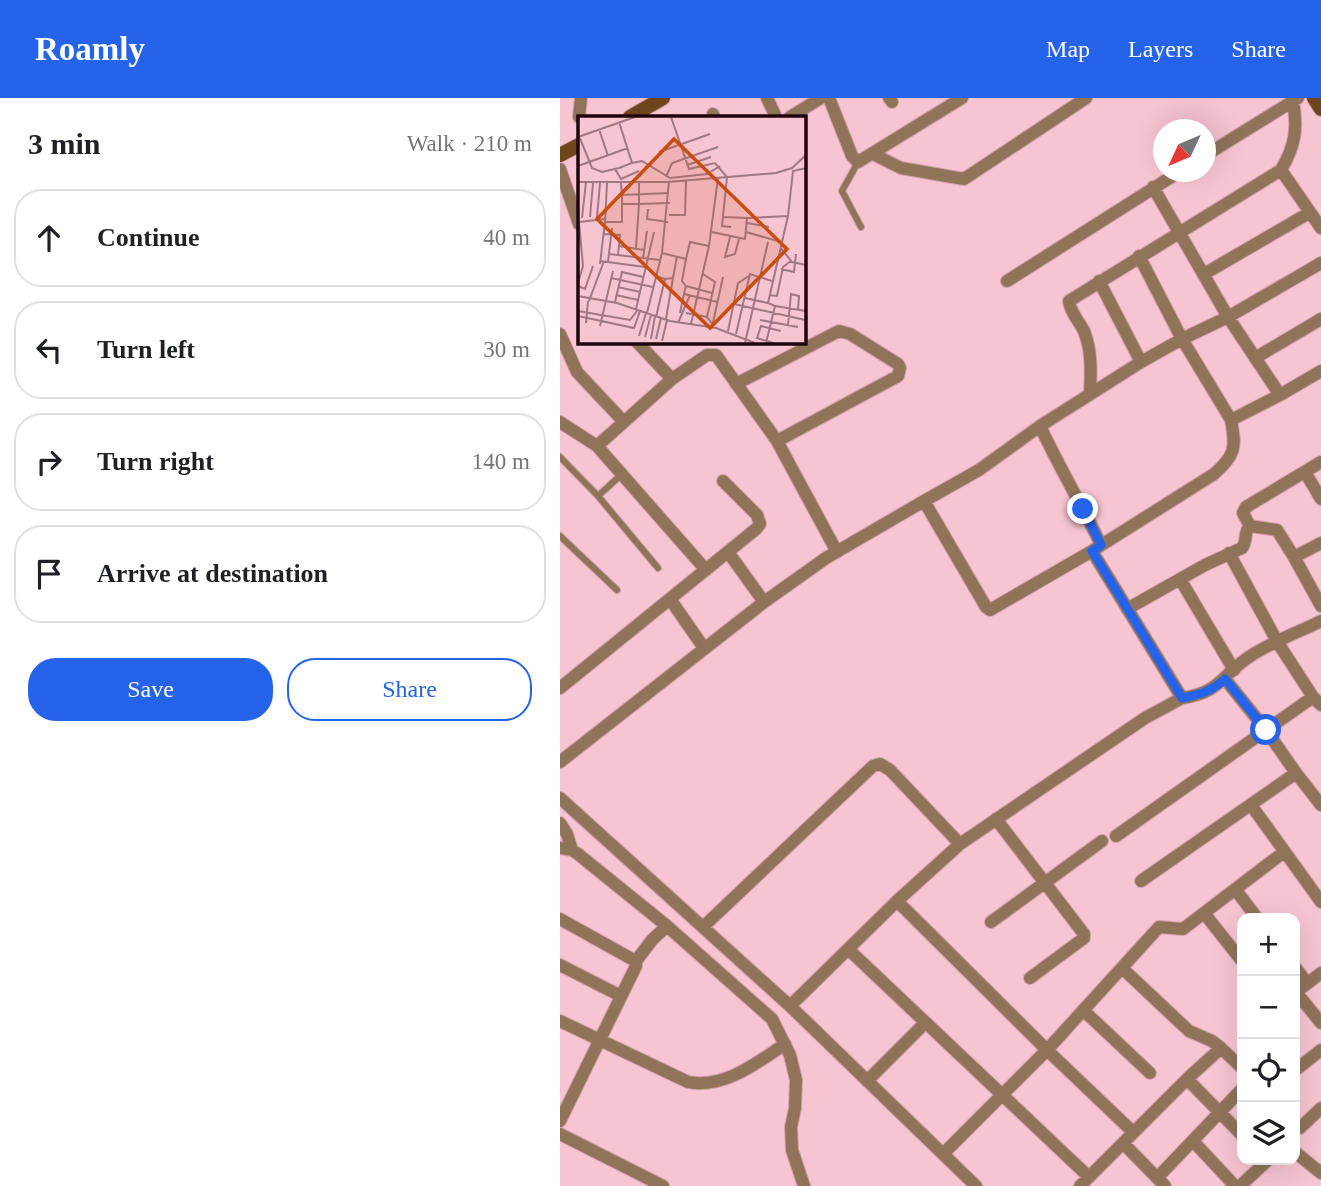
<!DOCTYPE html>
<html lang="en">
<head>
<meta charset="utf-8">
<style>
	body { margin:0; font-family:Georgia,serif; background:#f6f6f6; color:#202124 }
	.controls { position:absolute; right:21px; bottom:21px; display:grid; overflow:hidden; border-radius:14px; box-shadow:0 7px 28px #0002 }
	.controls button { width:63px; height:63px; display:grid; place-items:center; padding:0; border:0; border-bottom:2px solid #e0e0e0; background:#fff; color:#202124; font:35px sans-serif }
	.compass { position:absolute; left:593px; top:21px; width:63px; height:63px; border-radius:50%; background:#fff; box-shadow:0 7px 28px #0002; rotate:226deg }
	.stop { position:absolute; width:21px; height:21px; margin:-16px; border:5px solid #2563eb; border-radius:50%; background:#fff }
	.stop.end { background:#2563eb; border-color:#fff; box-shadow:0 2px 7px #0008 }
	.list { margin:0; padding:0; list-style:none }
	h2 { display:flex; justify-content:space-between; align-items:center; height:91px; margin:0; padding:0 28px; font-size:30px }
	h2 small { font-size:23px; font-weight:400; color:#757577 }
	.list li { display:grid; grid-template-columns:46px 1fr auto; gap:21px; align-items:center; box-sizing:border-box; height:98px; margin:0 14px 14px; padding:0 14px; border:2px solid #e0e0e0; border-radius:28px }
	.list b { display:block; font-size:26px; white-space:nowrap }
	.list em { font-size:23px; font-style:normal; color:#757577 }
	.actions { display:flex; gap:14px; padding:21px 28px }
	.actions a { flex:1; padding:16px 0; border:2px solid #2563eb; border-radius:28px; text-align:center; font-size:24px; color:#2563eb }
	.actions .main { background:#2563eb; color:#fff }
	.icon { flex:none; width:38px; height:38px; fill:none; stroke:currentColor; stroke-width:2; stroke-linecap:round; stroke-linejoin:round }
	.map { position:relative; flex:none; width:761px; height:1088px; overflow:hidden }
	header { display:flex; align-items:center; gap:42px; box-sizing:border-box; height:98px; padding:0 35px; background:#2563eb; color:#fff }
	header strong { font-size:33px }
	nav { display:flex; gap:38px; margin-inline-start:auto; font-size:24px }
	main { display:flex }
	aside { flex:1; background:#fff }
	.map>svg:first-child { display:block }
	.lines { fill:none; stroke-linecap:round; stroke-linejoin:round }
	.lane-casing { stroke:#d0a1ae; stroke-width:8 }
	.street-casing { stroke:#d0a1ae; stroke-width:14 }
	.secondary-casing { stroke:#d0a1ae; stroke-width:16 }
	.lane { stroke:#91735a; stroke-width:6 }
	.street { stroke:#91735a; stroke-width:12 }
	.secondary { stroke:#6f451c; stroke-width:14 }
	.route { stroke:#2563eb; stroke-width:9 }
	.inset-road { fill:none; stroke:#a17783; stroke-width:2 }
	.view { fill:#ca4c0c; fill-opacity:0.15; stroke:#ca4c0c; stroke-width:3.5 }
	.inset-edge { fill:none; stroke:#20040e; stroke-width:3.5 }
</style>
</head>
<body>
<header>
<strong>Roamly</strong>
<nav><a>Map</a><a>Layers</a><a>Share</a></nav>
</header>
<main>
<aside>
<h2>3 min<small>Walk · 210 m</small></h2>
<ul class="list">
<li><svg class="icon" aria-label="ahead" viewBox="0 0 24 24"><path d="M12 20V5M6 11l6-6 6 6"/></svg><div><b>Continue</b></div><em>40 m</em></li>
<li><svg class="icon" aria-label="left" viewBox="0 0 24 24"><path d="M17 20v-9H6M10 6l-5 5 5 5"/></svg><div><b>Turn left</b></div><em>30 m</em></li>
<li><svg class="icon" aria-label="right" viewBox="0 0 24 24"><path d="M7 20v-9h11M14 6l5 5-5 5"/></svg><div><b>Turn right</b></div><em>140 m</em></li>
<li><svg class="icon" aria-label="arrive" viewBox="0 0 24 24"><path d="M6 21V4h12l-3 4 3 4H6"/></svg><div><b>Arrive at destination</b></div></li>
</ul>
<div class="actions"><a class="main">Save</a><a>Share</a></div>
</aside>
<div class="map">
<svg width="761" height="1088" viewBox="0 0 761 1088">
	<rect width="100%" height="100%" fill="#f7c4d1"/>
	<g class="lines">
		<defs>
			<path id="lane" d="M298,64L282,93L301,129
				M0,359L38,398
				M62,376L38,398L98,470
				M0,438L57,492"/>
			<path id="street" d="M207,0L216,19
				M269,0L292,58L298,64L402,0
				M329,0L332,4
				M153,16L154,19
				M19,19L21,0
				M230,19L261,0
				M313,56L341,70L404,81L526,0
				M646,57L738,0
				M0,71L19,126
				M721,72L761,130
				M593,89L668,219L720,297L761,273
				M579,158L622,241L671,322L720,297
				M644,176L749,115
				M447,183L619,74
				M539,183L581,264
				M0,236L17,274L64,324
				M76,243L112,281
				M695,260L761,221
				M176,286L279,233L290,236L338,266L340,270L338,278L217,343
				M530,295C531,275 532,253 524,233C519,223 510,214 509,203L721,72C735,48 738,31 733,3
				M0,324L37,348
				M480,328C499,369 522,407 541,447
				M745,374L761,401
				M364,403L419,372L480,328L581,264L622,241L668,219L761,165
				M690,428L683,415L686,409L761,364
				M761,445L734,459L761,508
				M532,453L654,376C676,357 676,349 671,322
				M168,454L204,504
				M669,455L718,545L753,599
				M146,472L37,348L112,281L147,257H156L217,343L277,454
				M620,481L674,572
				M110,501L144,550
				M567,511L645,467L682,450C688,443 683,434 690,428L717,432L734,459
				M0,590L196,431L200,426L197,417L163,383
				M622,600C658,595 660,580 686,561C708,545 737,535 761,523
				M0,664L204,504L266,460L364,403L426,509L430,512L532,453L622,600L585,620L400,746L337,803L230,908
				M736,675L761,707
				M0,700L230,908L416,1088
				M691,707L761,804
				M436,721L524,836V840L470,880
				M0,725L7,736L12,752
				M556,738L753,599L761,607
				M0,750L12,752L18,756L107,828L212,921L230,957L236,982L235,1010L231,1029L232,1052L244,1088
				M581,783L736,675L706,632L665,581
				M675,791L697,820
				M337,803L487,952L383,1056
				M644,815L682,863
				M0,821L70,860L76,863V868L0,1023
				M431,824L542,743
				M144,828L313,668L320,666L330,672L400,746
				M288,851L529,1079L520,1088
				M76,863L92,842L107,828
				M0,867L61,898
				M735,869L747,885
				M562,870L629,933L652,943L661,950
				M761,875L736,894L761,925
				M523,912L590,975
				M0,923L128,984C164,991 197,965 225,946
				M738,970L761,952
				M627,981L682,1037
				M307,983L365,925
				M735,1025L740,1030L761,1010
				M573,1034L487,952L599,829L623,831L724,754
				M0,1036L103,1088
				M633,1043L675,1088
				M563,1045L605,1088
				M735,1054L761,1075
				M529,1079L627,981L661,950L682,970
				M597,1080L682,991
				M680,1088L708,1062"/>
			<path id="secondary" d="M754,0L761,11
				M70,19L103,0
				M0,57L19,47"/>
		</defs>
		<use href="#lane" class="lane-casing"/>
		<use href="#street" class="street-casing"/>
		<use href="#secondary" class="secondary-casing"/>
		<use href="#lane" class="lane"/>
		<use href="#street" class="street"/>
		<use href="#secondary" class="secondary"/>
	</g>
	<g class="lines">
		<path class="route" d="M523,411L541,447L532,453L622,600C639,597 652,593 665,581L706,632"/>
	</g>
	<g transform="translate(18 18)">
		<rect width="228" height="228" fill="#f7c4d1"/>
		<path class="inset-road" d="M93,1L111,53L137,47L149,61L144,110L153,111M21,13L30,40M1,20L14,52L24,56L41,52L54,47L41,6M0,21L57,1M81,36L132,18M54,47L64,45L92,62L129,58L142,50M109,49L133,41M0,50L50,32M37,53L43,63L61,55M88,61L94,47L140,31M91,65L84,137L108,143L112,126L131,130L140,62M0,66H89L198,57L214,52L228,39M43,67L44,79L91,77M61,67V88L92,87M44,88H61L58,132M70,93L69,103L90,106M91,99H107L108,65M12,101L15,67M19,101L22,67M4,102L8,66M169,102L210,100M1,106L27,103M27,106L29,67M169,107L191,111M69,115L65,142L82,144M134,116L167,123L169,102L145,101M168,116L203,126M26,118L42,119L40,139M152,121L147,141L157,138L161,123M41,130L66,134M202,131L214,146L228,149M31,138L65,142M22,145L67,151M30,146L34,112M22,148L27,106H44V79M203,153L216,156L218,138M125,158L137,166L129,201M78,160L87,163L78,201M33,162L75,171M87,163L95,162L99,140M0,167L5,150L1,106M0,170L7,173L15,150M108,170L104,165L108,143M40,171L62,176M106,178L108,170L134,177M38,179L60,184M191,179L199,180L205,151L213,145M0,180L39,187L92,205L138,212L177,227M167,182L190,187M11,185L26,145M37,186L44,156L65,161M156,188L227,204M197,190L228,195M58,193L76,116M0,195L52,204L59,195M69,197L84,137M102,197L106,178L140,186M108,197L129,201L135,209M0,200L56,212L62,195M88,203L95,162M182,204L220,211M8,207L10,185M100,207L112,179M113,208L131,130M210,209L213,178L221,180L220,194M22,210L35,155M134,211L145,161M150,215L160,167L171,160M158,218L172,158L194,165M61,220L68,197M67,221L73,199M73,223L77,200M78,223L83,202M84,225L89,204M167,227L190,126M188,227L197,190L190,187L210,100L215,55L228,52M195,227L179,222L183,210L203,215"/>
		<path class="view" d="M96,23L209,133L132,212L19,103Z"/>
		<rect width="228" height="228" class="inset-edge"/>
	</g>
</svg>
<div class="controls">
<button>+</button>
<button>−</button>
<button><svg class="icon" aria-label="locate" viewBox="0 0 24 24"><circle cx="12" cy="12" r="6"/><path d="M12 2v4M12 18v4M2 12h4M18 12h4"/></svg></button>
<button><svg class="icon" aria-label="layers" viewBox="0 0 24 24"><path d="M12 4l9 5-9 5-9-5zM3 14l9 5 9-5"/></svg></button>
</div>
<svg class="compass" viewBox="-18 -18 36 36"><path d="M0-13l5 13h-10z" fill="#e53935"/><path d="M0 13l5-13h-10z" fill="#757577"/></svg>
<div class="stop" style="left:706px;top:632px"></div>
<div class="stop end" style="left:523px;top:411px"></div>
</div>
</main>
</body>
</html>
